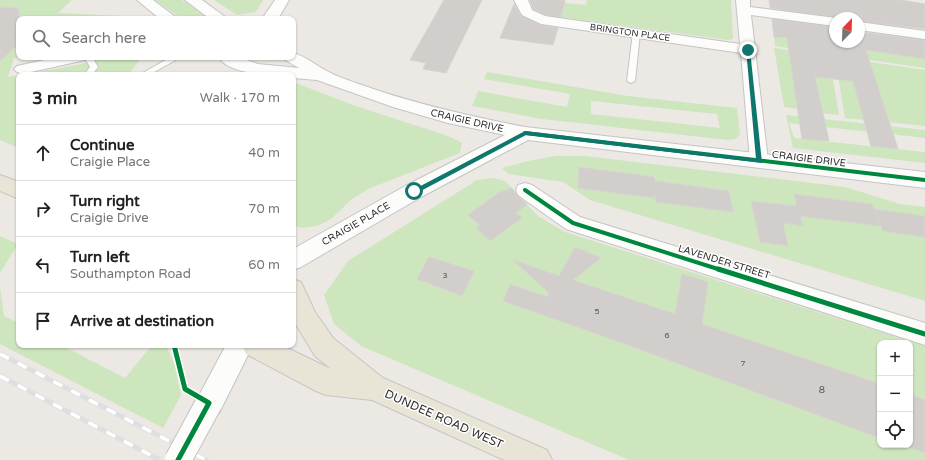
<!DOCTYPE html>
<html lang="en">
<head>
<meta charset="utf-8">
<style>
	body { margin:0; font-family:"Varela Round",sans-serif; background:#f6f6f6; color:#202124 }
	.controls { position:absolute; right:12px; bottom:12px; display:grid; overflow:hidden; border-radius:8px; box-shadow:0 1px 3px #0004 }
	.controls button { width:36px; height:36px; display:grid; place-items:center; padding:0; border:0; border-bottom:1px solid #e0e0e0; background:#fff; color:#202124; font:20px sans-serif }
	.compass { position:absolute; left:829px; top:12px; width:36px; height:36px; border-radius:50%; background:#fff; box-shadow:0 1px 3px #0004; rotate:23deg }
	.stop { position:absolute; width:12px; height:12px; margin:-9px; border:3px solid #0f766e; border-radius:50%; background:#fff }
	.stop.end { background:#0f766e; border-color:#fff; box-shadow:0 1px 4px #0008 }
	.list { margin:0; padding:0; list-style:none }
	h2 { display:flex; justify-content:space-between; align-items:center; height:52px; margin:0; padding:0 16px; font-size:17px }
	h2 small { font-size:13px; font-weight:400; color:#757577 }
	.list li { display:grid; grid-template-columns:26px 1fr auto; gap:12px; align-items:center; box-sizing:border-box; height:56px; padding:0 16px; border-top:1px solid #e0e0e0 }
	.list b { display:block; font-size:15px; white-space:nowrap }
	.list p { margin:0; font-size:13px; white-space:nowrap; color:#757577 }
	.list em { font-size:13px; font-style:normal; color:#757577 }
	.icon { flex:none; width:22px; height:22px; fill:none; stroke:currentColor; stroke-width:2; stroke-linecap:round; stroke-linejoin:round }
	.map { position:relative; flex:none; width:925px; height:460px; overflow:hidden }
	.search { position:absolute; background:#fff; box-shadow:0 1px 3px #0004; left:16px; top:16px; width:280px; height:44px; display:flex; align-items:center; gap:10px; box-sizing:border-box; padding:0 14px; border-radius:8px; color:#757577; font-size:15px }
	.panel { position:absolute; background:#fff; box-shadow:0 1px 3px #0004; left:16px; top:72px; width:280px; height:276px; border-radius:8px }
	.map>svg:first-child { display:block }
	.green { fill:#cee6be; fill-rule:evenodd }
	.building { fill:#d1cecb; stroke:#d7d4d0 }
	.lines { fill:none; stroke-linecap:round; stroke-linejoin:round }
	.lane-casing { stroke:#c5c4c5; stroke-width:2 }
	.street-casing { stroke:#c5c4c5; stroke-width:2 }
	.secondary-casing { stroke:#c5c4c5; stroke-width:2 }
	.primary-casing { stroke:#c6c5c4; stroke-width:2 }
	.lane { fill:#fcfcfb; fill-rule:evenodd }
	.street { fill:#fcfcfb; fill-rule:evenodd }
	.secondary { fill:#fcfcfb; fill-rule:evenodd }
	.primary { fill:#e8e4d6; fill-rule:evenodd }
	.rail-casing { stroke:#dfdfe1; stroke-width:5 }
	.rail { stroke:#fff; stroke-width:3.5; stroke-dasharray:10; stroke-linecap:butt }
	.secondary-bridge-casing { stroke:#c5c4c5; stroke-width:28; stroke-linecap:butt }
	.secondary-bridge { stroke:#fcfcfb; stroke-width:26 }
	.cycleway-far1-casing { stroke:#fff; stroke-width:6 }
	.cycleway-casing { stroke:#fff; stroke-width:8 }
	.cycleway-far1 { stroke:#00873e; stroke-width:4 }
	.cycleway { stroke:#00873e; stroke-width:5 }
	.route { fill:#0f766e }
	.labels { text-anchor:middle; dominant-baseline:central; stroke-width:3; stroke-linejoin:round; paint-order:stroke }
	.number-label { font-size:8px; fill:#585857 }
	.far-street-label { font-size:9px; fill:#2e2e2e; stroke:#fff }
	.street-label { font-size:10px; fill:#2e2e2e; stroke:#fff }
	.near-number-label { font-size:10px; fill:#585857 }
	.near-street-label { font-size:12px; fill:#2e2e2e; stroke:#fff }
</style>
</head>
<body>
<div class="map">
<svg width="925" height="460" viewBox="0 0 925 460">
	<rect width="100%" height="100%" fill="#ece8e4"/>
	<path class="green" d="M0,0H72L58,13L143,17L142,19H19L20,57L14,58L8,77L19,75V148L0,140Z
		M155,0H182L210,19H182Z
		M214,0H263L256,12L237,15Z
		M535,0L586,5L587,0H731L733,39L728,40L552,16Z
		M774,37L925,59V68L775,46Z
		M774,48L829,56L839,115L821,113L813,60L795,91L798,109L784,107Z
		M102,57H142L128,75H21L82,64Z
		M835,57L849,59L861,111L885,115L870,62L925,70V126L845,118Z
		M487,72L628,96L737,108L740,134L736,139L728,140L542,119L472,106L478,91L567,107L570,94L484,79ZM591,101L717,114L720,128L591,114Z
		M293,82L353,105L451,137L462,143L460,153L368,189L352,199L331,219L317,226L303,228L293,226Z
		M786,115L925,130V138L789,123L794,138L925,152V163L793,148Z
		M556,156H585L845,187L900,204L925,207V301L590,200L563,182L509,174L502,168L528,161Z
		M494,178L505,181L538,216L565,232L925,346V460H629L361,346L334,324L324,295L348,261L477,180ZM880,343H910V445H880Z
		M0,236L18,244L0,273Z
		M0,287L4,316L19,323V345H61L125,378L152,345H166L175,366L181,395L163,428L0,344Z"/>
	<path class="building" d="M444,0H482L446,73L423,69L426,63L410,60Z
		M530,0H565L561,17L545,15L533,9Z
		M769,0H901L925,4V29L859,21V18H837L770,8Z
		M514,4L521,16L540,25L558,28L553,45L500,38Z
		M0,7L19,8V44L0,61Z
		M772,19L835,27V42H859V32L925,40V59L866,50L898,149L871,146L853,81L815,77L829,141L802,139L787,38L774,37Z
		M579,167L654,177L655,181L729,191L733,212L656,202L655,194V198L578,188Z
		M512,188L517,196L527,204L516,213L522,218L490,241L476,228L480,225L468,215L500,192Z
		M794,194L872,204L881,226L800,216L803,226L783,223L788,246L760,242L751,201L797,206Z
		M874,209L925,216V237L883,231Z
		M575,247L601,258L573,280L675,314L682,274L708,282L702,324L880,384V438L614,340L503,301L510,284L547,297L549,293L513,260L559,276Z
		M429,257L474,271L462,296L417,279Z
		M910,394L925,400V453L904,445H910Z"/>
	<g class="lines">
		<defs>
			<path id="lane" d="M633,32L640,34L635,81L631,83L627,81Z
				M84,57H92L98,67L92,75H84L90,67Z
				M171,57H181L149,75H139Z"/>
			<path id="street" d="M514,0H528L532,10L545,16L740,44L736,0H750V7L836,18L835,26L751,15L768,161L765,166L759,167L753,166L750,161L741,53L541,24L522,15Z
				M859,22L925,31V39L859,30Z
				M58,57H87L85,60L22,74L17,72L14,69L17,66Z
				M525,183L532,185L580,217L925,323V345L566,229L518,195L516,190L518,185Z"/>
			<path id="secondary" d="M137,0H153L178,19H160Z
				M185,0H202L228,19H210Z
				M275,0H289L278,19H262Z
				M293,53C305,56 314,64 325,70C335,76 346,79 356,83C411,103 468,116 525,127L925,172V188L528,140L421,197L301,267L293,270V249L407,185L505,135L448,123L393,107L317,80L293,78V75C273,75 231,76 218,57H238L258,64L299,68L285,60L283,57H293Z
				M226,345H253L219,413L209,417L199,413L195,403Z"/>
			<path id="primary" d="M0,175L19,182V199L0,191Z
				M293,279L301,282L315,312L333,338L383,378L547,450L552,460H504L372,400L326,395L316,391L246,354L242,345H281L331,369L315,356L293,320Z"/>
		</defs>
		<use href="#lane" class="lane-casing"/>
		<use href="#street" class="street-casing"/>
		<use href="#secondary" class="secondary-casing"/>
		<use href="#primary" class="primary-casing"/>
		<use href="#lane" class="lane"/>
		<use href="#street" class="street"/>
		<use href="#secondary" class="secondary"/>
		<use href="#primary" class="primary"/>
		<defs>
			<path id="rail" d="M0,354L206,460
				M0,376L160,460"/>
		</defs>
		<use href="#rail" class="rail-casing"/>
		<use href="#rail" class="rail"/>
		<defs>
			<path id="secondary-bridge" d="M178,460L209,403"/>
		</defs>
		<use href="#secondary-bridge" class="secondary-bridge-casing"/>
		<use href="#secondary-bridge" class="secondary-bridge"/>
		<defs>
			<path id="cycleway-far1" d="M525,133L925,180
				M525,190L573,223L721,270"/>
			<path id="cycleway" d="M718,269L925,334
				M174,345L185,389L209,403L178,460"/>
		</defs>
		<use href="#cycleway-far1" class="cycleway-far1-casing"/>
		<use href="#cycleway" class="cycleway-casing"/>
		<use href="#cycleway-far1" class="cycleway-far1"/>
		<use href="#cycleway" class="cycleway"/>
	</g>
	<path class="route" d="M746,49L750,50L762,163L526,135L417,193L411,191L525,131L756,159Z"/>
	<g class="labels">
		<g class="number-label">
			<text x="445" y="275">3</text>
			<text x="597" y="311">5</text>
			<text x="667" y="335">6</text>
			<text x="743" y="363">7</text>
		</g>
		<g class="far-street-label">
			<text transform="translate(630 33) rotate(8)">BRINGTON PLACE</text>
		</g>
		<g class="street-label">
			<text transform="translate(467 121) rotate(13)">CRAIGIE DRIVE</text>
			<text transform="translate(809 159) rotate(7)">CRAIGIE DRIVE</text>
			<text transform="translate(356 224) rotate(-30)">CRAIGIE PLACE</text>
			<text transform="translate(724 262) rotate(17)">LAVENDER STREET</text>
		</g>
		<g class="near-number-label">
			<text x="822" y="390">8</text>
		</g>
		<g class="near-street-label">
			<text transform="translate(444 419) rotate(24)">DUNDEE ROAD WEST</text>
		</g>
	</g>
</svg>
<div class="controls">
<button>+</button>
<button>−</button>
<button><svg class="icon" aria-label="locate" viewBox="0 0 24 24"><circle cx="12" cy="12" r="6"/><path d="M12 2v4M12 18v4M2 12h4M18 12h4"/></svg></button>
</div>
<svg class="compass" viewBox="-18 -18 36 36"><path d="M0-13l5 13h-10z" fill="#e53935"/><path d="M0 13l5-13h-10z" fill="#757577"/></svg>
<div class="stop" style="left:414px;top:191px"></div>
<div class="stop end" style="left:748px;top:50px"></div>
<div class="search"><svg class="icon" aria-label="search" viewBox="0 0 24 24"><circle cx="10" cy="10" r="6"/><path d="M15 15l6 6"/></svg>Search here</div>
<section class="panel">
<h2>3 min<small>Walk · 170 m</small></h2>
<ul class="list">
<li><svg class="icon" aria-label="ahead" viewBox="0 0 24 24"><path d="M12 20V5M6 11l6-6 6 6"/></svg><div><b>Continue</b><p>Craigie Place</p></div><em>40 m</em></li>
<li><svg class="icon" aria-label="right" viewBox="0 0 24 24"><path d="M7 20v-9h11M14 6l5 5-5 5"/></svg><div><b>Turn right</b><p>Craigie Drive</p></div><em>70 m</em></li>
<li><svg class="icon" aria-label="left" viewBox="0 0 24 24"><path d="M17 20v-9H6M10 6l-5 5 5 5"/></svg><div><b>Turn left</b><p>Southampton Road</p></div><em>60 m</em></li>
<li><svg class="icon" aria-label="arrive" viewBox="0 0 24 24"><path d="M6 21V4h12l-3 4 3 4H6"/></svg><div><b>Arrive at destination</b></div></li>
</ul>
</section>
</div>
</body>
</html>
